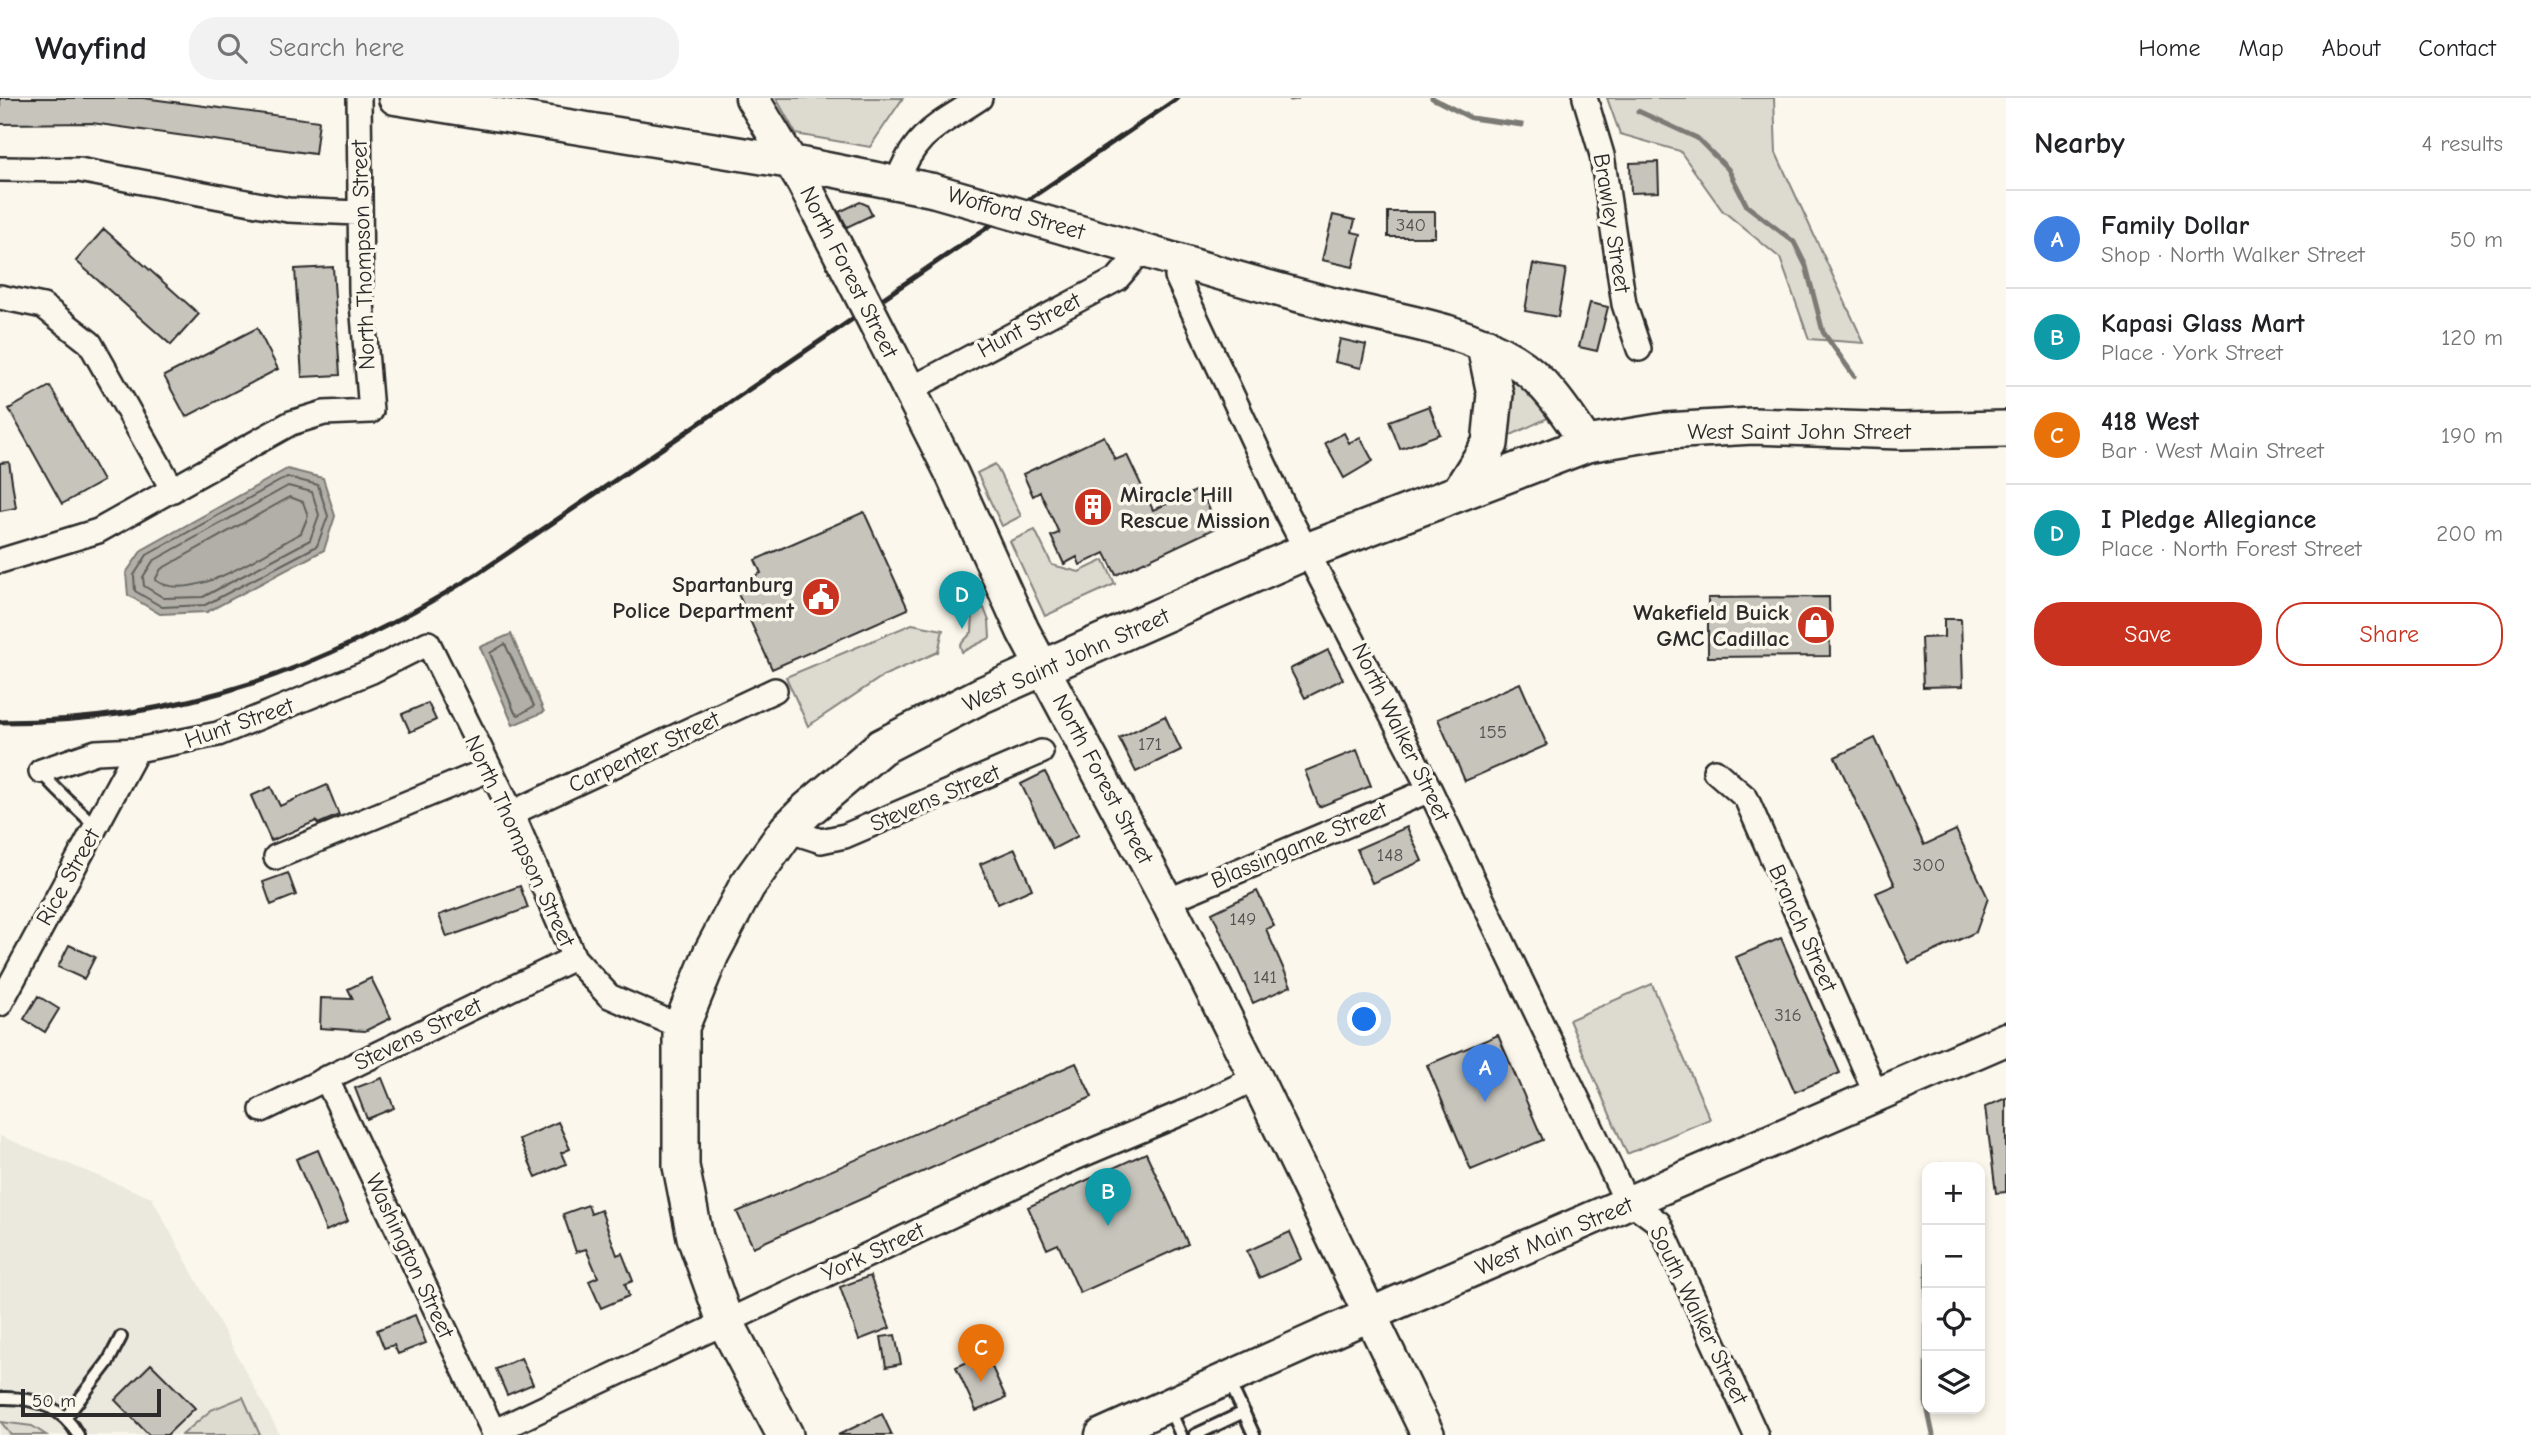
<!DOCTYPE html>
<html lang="en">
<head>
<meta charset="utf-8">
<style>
	body { margin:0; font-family:"Comic Neue",sans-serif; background:#f2f2f2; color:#202124 }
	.controls { position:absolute; right:21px; bottom:21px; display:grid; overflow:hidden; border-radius:14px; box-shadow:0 4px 10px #0003 }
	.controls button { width:63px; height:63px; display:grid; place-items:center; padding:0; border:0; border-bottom:2px solid #e0e0e0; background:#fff; color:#202124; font:35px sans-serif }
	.scale { position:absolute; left:21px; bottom:18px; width:140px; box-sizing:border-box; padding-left:7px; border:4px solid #2b2b2b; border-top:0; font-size:19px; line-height:24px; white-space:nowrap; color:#2b2b2b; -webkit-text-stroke:5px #fbf7ec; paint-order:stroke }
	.you { position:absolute; left:1365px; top:922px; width:24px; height:24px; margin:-18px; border:5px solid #fff; border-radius:50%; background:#1a73e8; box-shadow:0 0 0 10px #1a73e833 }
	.badge { display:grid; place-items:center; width:46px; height:46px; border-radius:50%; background:#c8321e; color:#fff; font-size:23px; font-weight:700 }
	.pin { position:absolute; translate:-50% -58px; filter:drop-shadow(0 2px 4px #0008) }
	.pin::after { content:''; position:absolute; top:37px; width:24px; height:21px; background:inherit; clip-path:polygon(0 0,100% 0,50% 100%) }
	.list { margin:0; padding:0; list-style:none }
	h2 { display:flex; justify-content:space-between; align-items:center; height:91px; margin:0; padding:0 28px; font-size:30px }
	h2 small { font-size:23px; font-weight:400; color:#757577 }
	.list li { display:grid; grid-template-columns:46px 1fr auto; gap:21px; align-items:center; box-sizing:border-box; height:98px; padding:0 28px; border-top:2px solid #e0e0e0 }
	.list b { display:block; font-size:26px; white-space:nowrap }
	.list p { margin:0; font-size:23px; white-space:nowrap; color:#757577 }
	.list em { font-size:23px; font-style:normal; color:#757577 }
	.actions { display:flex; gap:14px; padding:21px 28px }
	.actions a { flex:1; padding:16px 0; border:2px solid #c8321e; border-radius:28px; text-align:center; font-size:24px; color:#c8321e }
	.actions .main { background:#c8321e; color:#fff }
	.icon { flex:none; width:38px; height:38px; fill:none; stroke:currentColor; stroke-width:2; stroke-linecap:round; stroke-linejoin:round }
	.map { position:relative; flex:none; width:2006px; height:1337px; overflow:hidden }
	header { display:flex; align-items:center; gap:42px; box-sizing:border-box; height:98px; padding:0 35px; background:#fff; border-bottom:2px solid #e0e0e0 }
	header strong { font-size:33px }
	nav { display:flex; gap:38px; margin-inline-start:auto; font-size:24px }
	.search { width:490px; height:63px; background:#f2f2f2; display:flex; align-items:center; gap:18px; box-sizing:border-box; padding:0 24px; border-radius:28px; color:#757577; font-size:26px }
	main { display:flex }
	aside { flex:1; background:#fff }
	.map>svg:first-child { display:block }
	.built { fill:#ebe8de }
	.green { fill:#dddad0; stroke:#84827e; stroke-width:2 }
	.water { fill:#b1afa7; stroke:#7b7a75; stroke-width:2 }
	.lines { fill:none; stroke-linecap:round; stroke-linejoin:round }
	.shore { stroke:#61605d; stroke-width:2 }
	.stream { stroke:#7b7a75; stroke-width:5 }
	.building { fill:#c7c4bc; stroke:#2b2b2b; stroke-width:2 }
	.lane-casing { stroke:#2b2b2b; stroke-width:16 }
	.street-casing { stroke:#2b2b2b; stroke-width:28 }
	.secondary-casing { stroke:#2b2b2b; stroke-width:37 }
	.primary-casing { stroke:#2b2b2b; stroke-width:40 }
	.lane { stroke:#fbf7ec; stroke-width:10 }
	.street { stroke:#fbf7ec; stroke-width:23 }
	.secondary { stroke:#fbf7ec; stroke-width:32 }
	.primary { stroke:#fbf7ec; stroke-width:35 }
	.rail { stroke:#2b2b2b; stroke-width:5 }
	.secondary-bridge-casing { stroke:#2b2b2b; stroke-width:37; stroke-linecap:butt }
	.secondary-bridge { stroke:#fbf7ec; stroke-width:32 }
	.labels { text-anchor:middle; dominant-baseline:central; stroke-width:7; stroke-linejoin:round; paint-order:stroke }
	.number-label { font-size:19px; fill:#52514f }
	.street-label { font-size:23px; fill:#2b2b2b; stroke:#fbf7ec }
	.poi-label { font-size:23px; font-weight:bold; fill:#2b2b2b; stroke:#fbf7ec; text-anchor:end }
</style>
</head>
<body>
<header>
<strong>Wayfind</strong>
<div class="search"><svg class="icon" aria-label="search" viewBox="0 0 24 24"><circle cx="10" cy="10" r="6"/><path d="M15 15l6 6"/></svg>Search here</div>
<nav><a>Home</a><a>Map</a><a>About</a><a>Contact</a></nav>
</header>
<main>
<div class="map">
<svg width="2006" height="1337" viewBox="0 0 2006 1337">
	<rect width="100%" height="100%" fill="#fbf7ec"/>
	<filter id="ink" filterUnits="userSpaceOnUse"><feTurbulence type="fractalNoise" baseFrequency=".0143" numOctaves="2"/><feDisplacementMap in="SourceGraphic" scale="14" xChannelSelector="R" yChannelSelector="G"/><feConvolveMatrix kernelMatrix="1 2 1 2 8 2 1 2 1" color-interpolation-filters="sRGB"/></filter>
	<g filter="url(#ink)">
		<path class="built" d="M0,1038L152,1100L280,1337H0Z"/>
		<path class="green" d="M776,0H903L870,49L796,36Z
			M1607,0H1774L1776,55L1864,245L1809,241L1780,160L1722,112L1680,53L1620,36Z
			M1508,277L1531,295L1550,319L1509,338L1511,298Z
			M995,366L1021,418L1002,428L977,375Z
			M1035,432L1052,467L1079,474L1104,462L1115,486L1045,518L1010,443Z
			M984,510L989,523L990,540L962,554L960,547L972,534L973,514Z
			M912,526L943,532L938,554L883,578L808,628L786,579Z
			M1652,886L1710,1021L1627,1056L1569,922Z
			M243,1299L260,1337H182L211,1312Z
			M1,1324L32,1328L46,1337H11Z"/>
		<path class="water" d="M287,371L323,380L335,418L324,452L207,514L160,516L128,497L126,475L142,452Z
			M511,536L544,614L513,627L480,549Z"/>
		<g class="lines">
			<path class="shore" d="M287,379L318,387L328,418L317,448L205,507L162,509L135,493L134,477L147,457Z
				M288,388L312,394L319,417L310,442L203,499L164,500L144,488L143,479L153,463Z
				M290,399L303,404L308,418L301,435C267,453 191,508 155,482L161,471Z
				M505,546L534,608L519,617L515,615L490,555Z"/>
			<path class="stream" d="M1432,0L1471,20L1522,27
				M1291,1L1297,0
				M1638,13L1697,40L1728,71L1747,108L1794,144L1806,168L1823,234L1854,278
				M1942,1069V1067
				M1927,1118L1926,1304L1933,1337"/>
		</g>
		<path class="building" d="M0,0H143L319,23L315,56L92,25L0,26Z
			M1658,64L1659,94L1631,95L1630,65Z
			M860,104L867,107L872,117L847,129L839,114Z
			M1388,114H1435V139H1388Z
			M1333,117L1355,122L1352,134L1361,136L1353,169L1322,162Z
			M104,131L199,216L171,247L76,163Z
			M1533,166L1566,171L1558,219L1525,213Z
			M333,169L340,277L302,279L295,171Z
			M1590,205L1608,209L1597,253L1579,249Z
			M257,230L278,271L186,319L164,278Z
			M1340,241L1366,247L1361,270L1335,264Z
			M50,288L103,383L62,406L9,311Z
			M1429,308L1440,336L1400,351L1389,323Z
			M1344,335L1349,345L1360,339L1373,363L1344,380L1325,345Z
			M1104,338L1115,362L1127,357L1153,412L1200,391L1218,429L1116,477L1105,455L1080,467L1077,459L1064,466L1051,438L1059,435L1040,394L1033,398L1023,376Z
			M9,364L16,410L0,413V365Z
			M864,414L908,511L772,571L734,487L761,475L755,462Z
			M1829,499L1830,558L1708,559V500Z
			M1944,521H1961L1963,588L1923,589L1921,540L1944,539Z
			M1328,552L1343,581L1305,600L1290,571Z
			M1520,585L1547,647L1465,683L1438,621Z
			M428,605L436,622L410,634L402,616Z
			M1165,618L1181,652L1136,674L1119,640Z
			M1875,640L1924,747L1956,732L1988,800L1976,834L1909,865L1876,795L1895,787L1835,659Z
			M1357,652L1371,688L1319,709L1305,673Z
			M1045,674L1078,738L1053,751L1021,686Z
			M327,687L339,717L318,726L316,723L271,743L251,698L271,689L280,708Z
			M1407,729L1422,763L1372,785L1357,751Z
			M1015,751L1032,791L998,806L980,766Z
			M288,775L296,797L271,807L263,784Z
			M520,788L528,810L447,839L439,817Z
			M1257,793L1274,828L1266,831L1291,888L1253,905L1212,815Z
			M1781,840L1840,975L1795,994L1736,859Z
			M69,847L95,859L84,881L58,869Z
			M371,880L391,920L365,933L320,930L321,900L353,901L348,891Z
			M38,898L59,911L45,934L24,921Z
			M1498,937L1543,1042L1471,1072L1427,967Z
			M1076,965L1092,999L753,1149L737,1114Z
			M382,980L394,1010L367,1021L355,990Z
			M2006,1000V1094L1996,1095L1985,1009Z
			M558,1024L570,1051L561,1055L566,1066L536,1079L519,1041Z
			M318,1052L348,1123L326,1133L296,1061Z
			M1146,1055L1188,1146L1080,1195L1058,1146L1047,1151L1028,1109Z
			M588,1107L591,1116L601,1112L617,1157L622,1155L633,1183L625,1186L629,1198L601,1210L589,1183L598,1179L586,1151L576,1154L563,1116Z
			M1290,1134L1302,1161L1259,1180L1247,1153Z
			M870,1178L890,1230L859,1242L840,1189Z
			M415,1217L426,1245L398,1256L394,1247L384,1250L377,1232Z
			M895,1237L901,1266L886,1269L881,1239Z
			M986,1256L1006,1300L976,1313L956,1269Z
			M521,1260L533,1286L507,1297L496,1271Z
			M151,1266L195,1310L167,1337H149L115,1302Z
			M882,1316L892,1337H838Z"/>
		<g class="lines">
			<defs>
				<path id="lane" d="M41,673C47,685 83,715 95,728
					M1230,1285L1254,1337
					M0,1300C32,1299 62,1307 78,1337
					M1169,1310L1181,1337
					M66,1319L108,1264L121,1239
					M1195,1337L1244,1314"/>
				<path id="street" d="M1585,0L1602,57L1624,206L1639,251
					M0,71L79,72L288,112L358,115
					M897,84C915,34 938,28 980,0
					M1179,162L1177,179L1287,415L1430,692L1621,1092L1632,1105L1659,1125L1756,1337
					M0,199L43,208L90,245L173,392
					M909,292L1117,181L1131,165L1136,149
					M0,463L98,433L291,325L324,315L371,313L361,193L359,0
					M41,673L96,654L137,652L218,636L372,573L428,545L512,715L574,860L609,898L681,929
					M1715,673L1746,700L1877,998
					M512,715L775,592
					M787,732L821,743L845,738L1041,654
					M276,759L488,672
					M1167,803L1430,692
					M0,906L137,652
					M326,980L495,1337
					M262,1012L574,860
					M493,1334L1056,1068L1189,1012L1256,980"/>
				<path id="secondary" d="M395,0L791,64L932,92
					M752,0L804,86L844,164
					M1069,131C1158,156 1247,185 1336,207C1397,223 1459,229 1513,262C1545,281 1567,316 1587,346
					M884,242L952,376L1023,533L1167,803L1256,980L1428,1337
					M1102,1337L1396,1205L2006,941"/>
				<path id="primary" d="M1461,392L1490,346L1495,296L1485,248
					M785,1337L725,1223L695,1139L681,1068V929L711,856L747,788L787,732L807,712L881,649L982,597L1307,453L1587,346L1665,333L1753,328L1900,333L2006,331"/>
			</defs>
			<use href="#lane" class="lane-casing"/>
			<use href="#street" class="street-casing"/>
			<use href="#secondary" class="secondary-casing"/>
			<use href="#primary" class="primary-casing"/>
			<use href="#lane" class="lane"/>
			<use href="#street" class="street"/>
			<use href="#secondary" class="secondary"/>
			<use href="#primary" class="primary"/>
			<path class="rail" d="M0,624C183,624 323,572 477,476L1178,0"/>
			<defs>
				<path id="secondary-bridge" d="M932,92L1069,131
					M844,164L884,242"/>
			</defs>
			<use href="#secondary-bridge" class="secondary-bridge-casing"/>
			<use href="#secondary-bridge" class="secondary-bridge"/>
		</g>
	</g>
	<defs>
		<symbol id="building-disc" viewBox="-11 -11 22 22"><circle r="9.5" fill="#c8321e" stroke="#fbf7ec"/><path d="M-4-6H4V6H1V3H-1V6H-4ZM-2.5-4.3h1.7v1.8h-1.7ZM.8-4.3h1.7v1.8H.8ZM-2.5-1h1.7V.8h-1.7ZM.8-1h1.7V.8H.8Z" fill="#fff"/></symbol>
		<symbol id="civic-disc" viewBox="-11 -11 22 22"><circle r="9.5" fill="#c8321e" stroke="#fbf7ec"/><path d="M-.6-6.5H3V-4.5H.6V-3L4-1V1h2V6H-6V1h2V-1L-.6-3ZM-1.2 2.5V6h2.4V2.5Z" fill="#fff"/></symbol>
		<symbol id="shop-disc" viewBox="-11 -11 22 22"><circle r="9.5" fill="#c8321e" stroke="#fbf7ec"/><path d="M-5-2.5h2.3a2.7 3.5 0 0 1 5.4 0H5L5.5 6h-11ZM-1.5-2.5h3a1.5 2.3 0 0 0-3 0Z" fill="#fff"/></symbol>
	</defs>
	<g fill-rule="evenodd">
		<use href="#building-disc" x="1071" y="387" width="44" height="44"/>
		<use href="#civic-disc" x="799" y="477" width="44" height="44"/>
		<use href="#shop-disc" x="1794" y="505" width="44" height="44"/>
	</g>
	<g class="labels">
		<g class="number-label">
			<text x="1411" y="127">340</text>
			<text x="1493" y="634">155</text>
			<text x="1150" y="646">171</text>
			<text x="1390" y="757">148</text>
			<text x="1929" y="767">300</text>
			<text x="1243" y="821">149</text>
			<text x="1265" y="879">141</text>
			<text x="1788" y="917">316</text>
		</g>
		<g class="street-label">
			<text transform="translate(1016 115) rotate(16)">Wofford Street</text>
			<text transform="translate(1612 125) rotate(81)">Brawley Street</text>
			<text transform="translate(363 157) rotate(-92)">North Thompson Street</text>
			<text transform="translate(849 174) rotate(63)">North Forest Street</text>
			<text transform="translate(1029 227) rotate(-28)">Hunt Street</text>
			<text x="1799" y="333">West Saint John Street</text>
			<text transform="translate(1066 562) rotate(-24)">West Saint John Street</text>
			<text transform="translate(239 625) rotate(-19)">Hunt Street</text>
			<text transform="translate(1401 634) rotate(64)">North Walker Street</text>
			<text transform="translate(644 654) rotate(-25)">Carpenter Street</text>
			<text transform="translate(1103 681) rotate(62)">North Forest Street</text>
			<text transform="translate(935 700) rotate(-23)">Stevens Street</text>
			<text transform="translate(520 743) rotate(65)">North Thompson Street</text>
			<text transform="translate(1299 747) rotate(-23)">Blassingame Street</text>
			<text transform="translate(68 779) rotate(-61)">Rice Street</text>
			<text transform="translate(1803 830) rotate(66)">Branch Street</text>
			<text transform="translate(418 936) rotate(-26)">Stevens Street</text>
			<text transform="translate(1554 1138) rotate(-23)">West Main Street</text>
			<text transform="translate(873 1154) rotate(-25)">York Street</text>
			<text transform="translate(410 1158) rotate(65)">Washington Street</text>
			<text transform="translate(1699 1217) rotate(64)">South Walker Street</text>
		</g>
		<g class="poi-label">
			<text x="1120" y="396" text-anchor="start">Miracle Hill<tspan x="1120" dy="26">Rescue Mission</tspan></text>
			<text x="794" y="486">Spartanburg<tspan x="794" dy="26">Police Department</tspan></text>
			<text x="1789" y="514">Wakefield Buick<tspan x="1789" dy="26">GMC Cadillac</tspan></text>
		</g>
	</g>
</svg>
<div class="controls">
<button>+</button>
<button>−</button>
<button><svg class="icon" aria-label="locate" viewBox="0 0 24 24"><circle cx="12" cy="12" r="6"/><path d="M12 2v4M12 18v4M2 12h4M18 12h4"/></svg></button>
<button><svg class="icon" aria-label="layers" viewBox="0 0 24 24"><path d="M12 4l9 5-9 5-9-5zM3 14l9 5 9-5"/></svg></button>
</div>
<div class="scale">50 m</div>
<div class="you"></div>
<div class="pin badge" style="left:1485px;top:1004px;background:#3f7fe0">A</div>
<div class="pin badge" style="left:1108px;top:1128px;background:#0f9aa8">B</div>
<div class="pin badge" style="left:981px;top:1284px;background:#e8710a">C</div>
<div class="pin badge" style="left:962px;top:531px;background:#0f9aa8">D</div>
</div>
<aside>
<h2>Nearby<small>4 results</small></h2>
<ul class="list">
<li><span class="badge" style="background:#3f7fe0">A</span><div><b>Family Dollar</b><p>Shop · North Walker Street</p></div><em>50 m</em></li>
<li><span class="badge" style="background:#0f9aa8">B</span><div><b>Kapasi Glass Mart</b><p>Place · York Street</p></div><em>120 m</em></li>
<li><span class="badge" style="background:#e8710a">C</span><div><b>418 West</b><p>Bar · West Main Street</p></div><em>190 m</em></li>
<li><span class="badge" style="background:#0f9aa8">D</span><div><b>I Pledge Allegiance</b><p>Place · North Forest Street</p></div><em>200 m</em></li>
</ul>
<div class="actions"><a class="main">Save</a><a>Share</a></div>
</aside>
</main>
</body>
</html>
